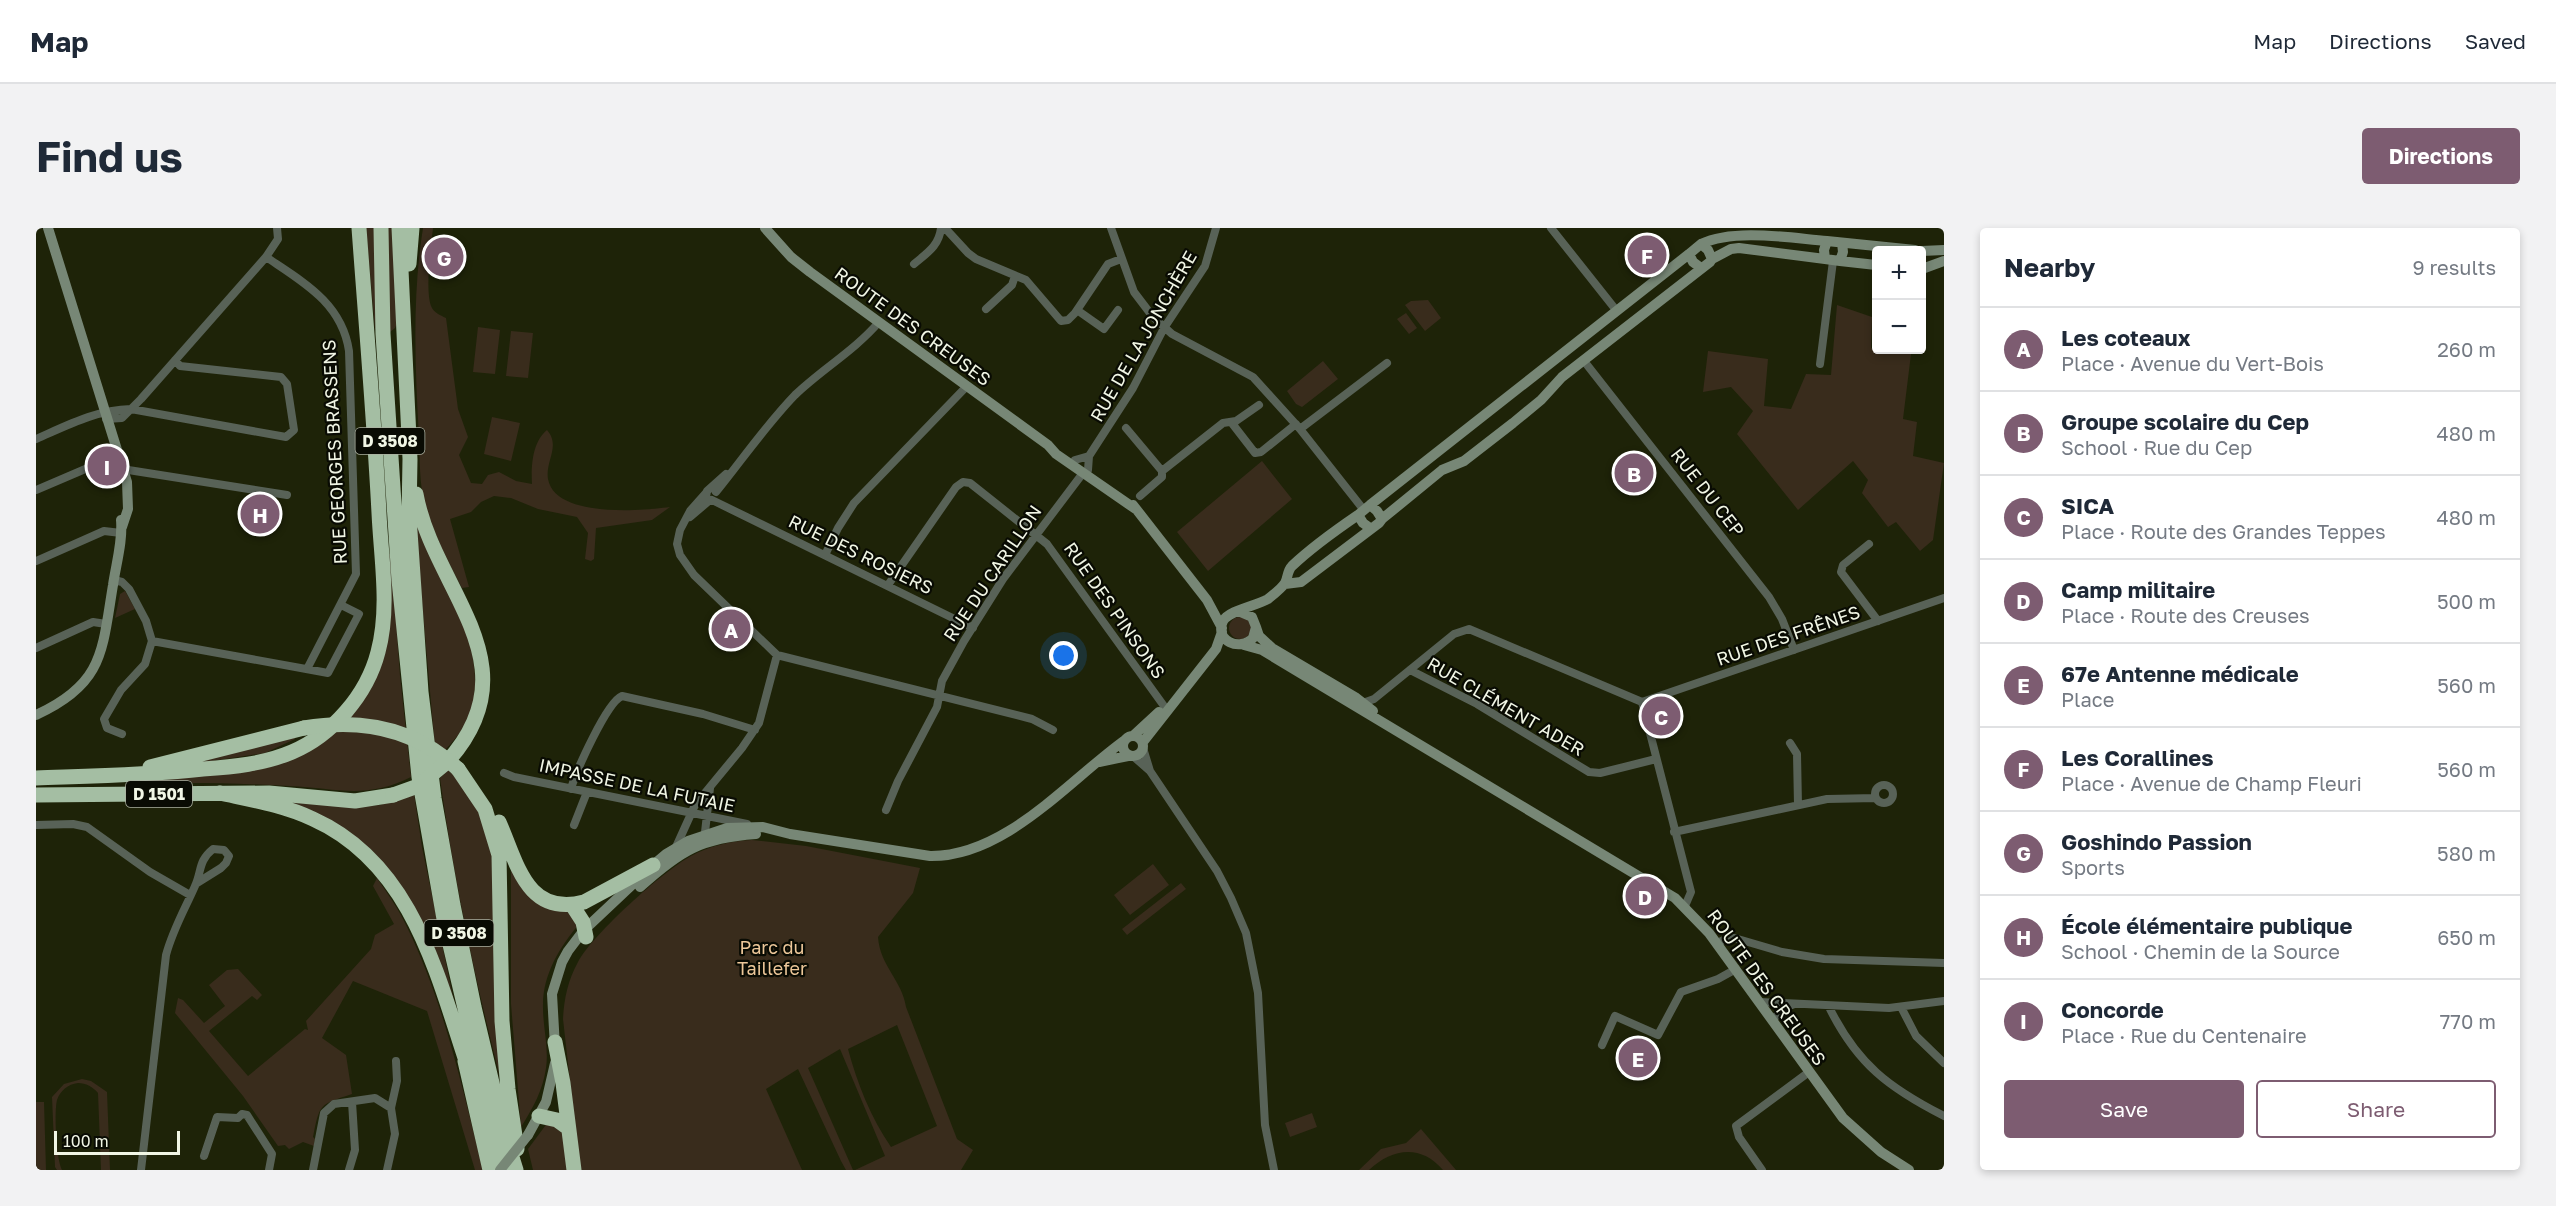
<!DOCTYPE html>
<html lang="en">
<head>
<meta charset="utf-8">
<style>
	body { margin:0; font-family:"Golos Text",sans-serif; background:#f2f2f3; color:#1f2937 }
	.controls { position:absolute; right:18px; top:18px; display:grid; overflow:hidden; border-radius:6px; box-shadow:0 3px 9px #0003 }
	.controls button { width:54px; height:54px; display:grid; place-items:center; padding:0; border:0; border-bottom:2px solid #e0e1e3; background:#fff; color:#1f2937; font:30px sans-serif }
	.scale { position:absolute; left:18px; bottom:15px; width:126px; box-sizing:border-box; padding-left:6px; border:3px solid #f1f6e5; border-top:0; font-size:16px; line-height:21px; white-space:nowrap; color:#f1f6e5; -webkit-text-stroke:4px #090b03; paint-order:stroke }
	.you { position:absolute; left:1028px; top:428px; width:21px; height:21px; margin:-15px; border:4px solid #fff; border-radius:50%; background:#1a73e8; box-shadow:0 0 0 9px #1a73e833 }
	.badge { display:grid; place-items:center; width:39px; height:39px; border-radius:50%; background:#7d5c71; color:#fff; font-size:20px; font-weight:700 }
	.pin { position:absolute; translate:-50% -50%; border:3px solid #fff; box-shadow:0 2px 6px #0006 }
	.list { margin:0; padding:0; list-style:none }
	h2 { display:flex; justify-content:space-between; align-items:center; height:78px; margin:0; padding:0 24px; font-size:26px }
	h2 small { font-size:20px; font-weight:400; color:#747a83 }
	.list li { display:grid; grid-template-columns:39px 1fr auto; gap:18px; align-items:center; box-sizing:border-box; height:84px; padding:0 24px; border-top:2px solid #e0e1e3 }
	.list b { display:block; font-size:22px; white-space:nowrap }
	.list p { margin:0; font-size:20px; white-space:nowrap; color:#747a83 }
	.list em { font-size:20px; font-style:normal; color:#747a83 }
	.actions { display:flex; gap:12px; padding:18px 24px }
	.actions a { flex:1; padding:14px 0; border:2px solid #7d5c71; border-radius:6px; text-align:center; font-size:21px; color:#7d5c71 }
	.actions .main { background:#7d5c71; color:#fff }
	.map { position:relative; flex:none; width:1908px; height:942px; overflow:hidden; border-radius:6px }
	header { display:flex; align-items:center; gap:36px; box-sizing:border-box; height:84px; padding:0 30px; background:#fff; border-bottom:2px solid #e0e1e3 }
	header strong { font-size:28px }
	nav { display:flex; gap:33px; margin-inline-start:auto; font-size:21px }
	.intro { display:flex; align-items:center; justify-content:space-between; box-sizing:border-box; height:144px; padding:0 36px }
	h1 { margin:0; font-size:42px }
	.button { padding:15px 27px; border-radius:6px; background:#7d5c71; color:#fff; font-size:21px; font-weight:700 }
	main { display:flex; gap:36px; padding:0 36px }
	aside { flex:1; background:#fff; border-radius:6px; box-shadow:0 3px 9px #0003 }
	.map>svg:first-child { display:block }
	.green { fill:#392c1c; fill-rule:evenodd }
	.lines { fill:none; stroke-linecap:round; stroke-linejoin:round }
	.street { stroke:#586257; stroke-width:8 }
	.secondary { stroke:#778776; stroke-width:10 }
	.highway { stroke:#a4bea3; stroke-width:15 }
	.secondary-bridge { stroke:#778776; stroke-width:10 }
	.highway-bridge { stroke:#a4bea3; stroke-width:15 }
	.labels { text-anchor:middle; dominant-baseline:central; stroke-width:4.5; stroke-linejoin:round; paint-order:stroke }
	.shield { fill:#090b03; stroke:#abb0a1; stroke-width:1.5 }
	.shield-label { font-size:16px; font-weight:bold; fill:#f1f6e5 }
	.street-label { font-size:18px; fill:#f1f6e5; stroke:#090b03 }
	.park-label { font-size:18px; fill:#edc799; stroke:#090b03 }
</style>
</head>
<body>
<header>
<strong>Map</strong>
<nav><a>Map</a><a>Directions</a><a>Saved</a></nav>
</header>
<div class="intro"><h1>Find us</h1><a class="button">Directions</a></div>
<main>
<div class="map">
<svg width="1908" height="942" viewBox="0 0 1908 942">
	<rect width="100%" height="100%" fill="#1e2308"/>
	<path class="green" d="M330,0H341V101H339Z
		M349,0H360L362,93L359,100L354,104Z
		M387,0H397C395,18 389,61 395,78C398,85 404,87 410,90L422,181L432,209L423,227L435,255L446,256L452,247L463,244L480,253L496,256C495,239 496,214 511,202C525,218 509,233 512,251C519,290 605,283 634,279L616,292L560,300L558,331L555,333L549,331L552,305L541,289L502,281L475,270L458,268L445,274L435,284L414,291L433,359L426,360C412,333 398,307 389,277C383,256 384,231 383,209C379,139 376,69 387,0Z
		M1392,72L1405,90L1389,103L1369,77L1375,73Z
		M1801,77L1836,89L1835,120L1875,126L1867,191L1881,194L1877,228L1908,235L1897,312L1884,323L1860,294L1852,299L1826,265L1832,252L1817,233L1762,282L1701,206L1717,183L1695,159L1667,164L1672,123L1732,131L1728,178L1755,181L1770,146L1795,147Z
		M1370,85L1381,100L1373,106L1361,91Z
		M442,99L464,102L459,146L437,144Z
		M475,103L497,105L492,150L470,148Z
		M1287,133L1302,151L1266,179L1260,176L1251,163Z
		M456,189L484,195L475,233L448,226Z
		M1226,233L1256,271L1172,343L1141,304Z
		M381,292C407,349 466,443 425,503C418,513 409,522 400,531L379,294Z
		M352,326H355L364,448L375,549C329,572 301,560 253,558C200,555 145,554 92,556L91,554L250,532L335,456Z
		M89,363L99,381L79,390L84,366Z
		M1193 400a11 11 0 1 1 22 0a11 11 0 1 1-22 0Z
		M258,507L259,511L229,525L150,537Z
		M414,540L432,560L456,613L466,857C440,756 418,653 404,550Z
		M378,566L386,619L418,774C389,702 366,632 294,592C278,583 260,577 243,571L326,578L344,577Z
		M716,612L770,618L884,640L877,665L842,709C844,738 866,752 870,779L921,911L937,922L925,942H819L849,928L804,821L772,840L817,942H810L805,933L762,841L730,861L766,942H544L527,791C528,771 532,752 542,734C558,705 626,644 655,628C673,618 695,613 716,612ZM861,797L901,898L855,919C835,890 821,855 812,821Z
		M1117,636L1133,657L1094,687L1078,667Z
		M475,640L529,680L543,696C523,720 506,748 507,780C507,800 513,820 510,840C507,862 497,880 485,899L475,776Z
		M341,650C351,665 362,680 370,697C408,774 426,859 447,942H439L391,783L317,753L286,810L310,827L316,866C283,877 284,875 277,909L279,911L278,918L267,914L253,921L249,917L242,918L207,868L139,785L142,770L147,772L168,795L189,778L173,757L191,742L202,741L226,767L221,772L216,768L173,803L212,848L269,801L272,802L270,793L335,721L339,707L358,696L337,658Z
		M1145,655L1150,661L1091,707L1086,701Z
		M46,851L55,853L71,864L74,942H65L62,865C57,859 50,855 42,855C32,856 24,863 21,872C18,885 20,930 26,942H21L19,939L16,869L28,856Z
		M0,874H8L10,942H0Z
		M1276,885L1281,899L1254,909L1249,895Z
		M512,894L528,904L533,942H497L492,921Z
		M1385,901L1420,942H1407C1385,916 1356,920 1333,942H1323L1345,921L1370,915Z"/>
	<g class="lines">
		<path class="street" d="M909,0L932,25L940,31L990,52L1025,93L1032,92L1039,85L1072,36L1085,31
			M1075,0L1098,64L1117,89L1136,106L1217,149L1264,201L1327,281
			M1515,0L1580,82
			M230,29C267,54 306,75 313,123L320,346L271,441
			M878,36C891,25 903,18 905,0
			M950,81L976,57L979,48
			M1041,82L1068,101L1082,82
			M1548,133L1733,369L1746,391L1758,422
			M1784,136L1797,33
			M70,191L86,190L105,171L230,29L242,11L241,0
			M1195,194L1219,225L1225,224L1260,196
			M1090,200L1126,243
			M1264,201L1351,135
			M0,211C32,197 60,182 95,181L250,209L258,202L251,156L245,149L144,138L139,132
			M1039,232L1053,228
			M86,241L251,267
			M1052,242L1053,228L1097,160L1128,100L1169,38L1180,0
			M0,262L82,227
			M680,264C706,232 730,197 759,167C786,141 818,123 843,94
			M670,265L654,283L644,302L641,316L644,327L658,347L741,427L996,491L1017,502
			M1104,268L1126,249V243L1187,195L1200,193L1223,177
			M670,269L671,263L690,246
			M676,272L937,400
			M654,289L674,272
			M1833,316L1807,337L1805,344L1842,393
			M789,327L802,300L818,275L931,158
			M0,333L68,303L85,305
			M78,352L86,354L93,361L110,393L116,413L109,436L85,462L68,491L71,500L86,506
			M852,357L920,259L927,254L934,255L1011,316L1128,478
			M116,413L292,445L323,386L305,377
			M0,420L57,394L70,396
			M1374,442L1441,476L1553,544L1564,545L1620,531
			M1606,474L1908,370
			M1324,476L1338,471L1418,406L1433,401L1606,474L1655,664L1649,678
			M1754,515L1761,526L1762,577
			M1107,520L1114,543L1181,643L1195,670L1210,705L1222,765L1229,897L1238,942
			M1098,529L1114,543
			M468,545L478,549L711,596
			M1839 566a9 9 0 1 1 18 0a9 9 0 1 1-18 0Z
			M535,561C540,543 571,474 586,468L667,486L719,502
			M850,582L862,553L901,479L906,453L928,413L967,351L1047,245
			M0,597L37,596L51,599L114,644L154,667
			M538,597L551,564
			M1638,604L1791,571L1840,570
			M668,613L674,560
			M640,619L659,577L706,520L723,495L741,427
			M1681,715L1695,709L1746,724L1788,731L1908,735
			M1724,774L1853,780L1908,773
			M1793,779C1821,836 1853,860 1908,888
			M1865,779L1880,808L1908,835
			M1736,792L1750,779L1756,777
			M1566,817L1579,788L1622,807L1645,764L1682,751L1700,741
			M168,928L181,889L202,890L206,886L211,887L236,926L233,942
			M105,942L130,727C137,701 149,681 159,658C166,643 162,633 177,621L188,622L193,628L190,635L185,640L161,655
			M277,942L288,885L298,876L339,870L355,880
			M313,942L319,922L316,874
			M351,942L359,906L355,880L361,853L360,833
			M1726,942L1703,909L1700,898L1773,844"/>
		<path class="secondary" d="M12,0L91,254L92,281L86,299
			M729,0L755,29L774,44L1012,217L1020,226L1101,282
			M1806,15L1807,24L1804,33L1789,31L1788,22L1791,13L1879,22
			M1665,16C1698,0 1754,10 1791,13
			M1886,23L1908,22
			M1676,31L1695,21L1703,20L1789,31
			M1804,33L1840,37
			M1886,41L1908,33
			M1097,277L1171,372L1186,400
			M1334,277L1653,26
			M1346,291L1406,242L1428,233L1477,195L1505,172L1526,149L1674,34L1676,31L1672,22L1665,16L1653,26L1657,34L1665,40
			M1249,356L1265,354L1343,295L1346,291L1341,283L1334,277L1322,287L1327,295L1334,300
			M1202,383L1216,389L1220,399L1217,410C1204,424 1178,413 1187,393C1193,382 1220,378 1232,371C1237,367 1246,360 1249,355C1252,350 1251,343 1256,338C1275,320 1300,302 1322,287
			M1220,399L1223,408L1236,420L1319,469L1337,483
			M1208,417L1226,422L1639,670L1673,705L1807,890L1845,924L1873,942
			M0,487C68,456 66,423 77,357C80,336 87,313 85,292
			M1087 518a10 10 0 1 1 20 0a10 10 0 1 1-20 0Z
			M1097,508L1123,484
			M1107,514L1180,421L1186,404
			M1063,534L1092,528
			M604,659C645,622 665,610 720,606
			M519,819L516,766L526,734L532,723L548,702L617,637L630,626L652,613L691,600L727,599L754,606L894,628C969,629 1032,553 1089,512
			M492,907L510,874L519,835"/>
		<path class="highway" d="M345,0L347,106L363,352L383,549L408,691L467,942
			M363,0L374,231L373,289L385,464L398,570L417,677L438,779L466,897L480,942
			M373,36L376,0
			M380,266C397,362 500,436 411,534
			M114,539L268,500
			M422,541L449,581L463,627L466,793L472,861L481,921
			M0,550C56,548 112,547 167,541C197,539 228,536 256,524C296,507 331,467 342,424C354,380 345,330 343,285C338,190 330,95 323,0
			M184,565C216,572 247,577 277,591C377,636 401,747 433,842
			M0,567L233,565L319,573L357,567
			M463,594C481,634 490,689 548,674L617,637
			M536,677L547,694L550,709
			M519,814L527,855L538,942
			M429,833L454,942
			M503,888L521,892L532,900"/>
		<path class="secondary-bridge" d="M464,942L492,907"/>
		<path class="highway-bridge" d="M268,500C326,490 378,500 422,541
			M357,567L382,558L411,534"/>
	</g>
	<g class="labels">
		<g class="shield">
			<rect x="319.5" y="200" width="69" height="26" rx="4.5"/>
			<rect x="90" y="553" width="66" height="26" rx="4.5"/>
			<rect x="388.5" y="692" width="69" height="26" rx="4.5"/>
		</g>
		<g class="shield-label">
			<text x="354" y="213">D 3508</text>
			<text x="123" y="566">D 1501</text>
			<text x="423" y="705">D 3508</text>
		</g>
		<g class="street-label">
			<text transform="translate(877 98) rotate(36)">ROUTE DES CREUSES</text>
			<text transform="translate(1107 108) rotate(-60)">RUE DE LA JONCHÈRE</text>
			<text transform="translate(298 224) rotate(-93)">RUE GEORGES BRASSENS</text>
			<text transform="translate(1672 264) rotate(52)">RUE DU CEP</text>
			<text transform="translate(825 326) rotate(26)">RUE DES ROSIERS</text>
			<text transform="translate(956 345) rotate(-56)">RUE DU CARILLON</text>
			<text transform="translate(1079 382) rotate(55)">RUE DES PINSONS</text>
			<text transform="translate(1752 407) rotate(-19)">RUE DES FRÊNES</text>
			<text transform="translate(1470 478) rotate(30)">RUE CLÉMENT ADER</text>
			<text transform="translate(601 557) rotate(12)">IMPASSE DE LA FUTAIE</text>
			<text transform="translate(1731 759) rotate(54)">ROUTE DES CREUSES</text>
		</g>
		<g class="park-label">
			<text x="736" y="719">Parc du<tspan x="736" dy="21">Taillefer</tspan></text>
		</g>
	</g>
</svg>
<div class="controls">
<button>+</button>
<button>−</button>
</div>
<div class="scale">100 m</div>
<div class="you"></div>
<div class="pin badge" style="left:695px;top:401px">A</div>
<div class="pin badge" style="left:1598px;top:245px">B</div>
<div class="pin badge" style="left:1625px;top:488px">C</div>
<div class="pin badge" style="left:1609px;top:668px">D</div>
<div class="pin badge" style="left:1602px;top:830px">E</div>
<div class="pin badge" style="left:1611px;top:27px">F</div>
<div class="pin badge" style="left:408px;top:29px">G</div>
<div class="pin badge" style="left:224px;top:286px">H</div>
<div class="pin badge" style="left:71px;top:238px">I</div>
</div>
<aside>
<h2>Nearby<small>9 results</small></h2>
<ul class="list">
<li><span class="badge">A</span><div><b>Les coteaux</b><p>Place · Avenue du Vert-Bois</p></div><em>260 m</em></li>
<li><span class="badge">B</span><div><b>Groupe scolaire du Cep</b><p>School · Rue du Cep</p></div><em>480 m</em></li>
<li><span class="badge">C</span><div><b>SICA</b><p>Place · Route des Grandes Teppes</p></div><em>480 m</em></li>
<li><span class="badge">D</span><div><b>Camp militaire</b><p>Place · Route des Creuses</p></div><em>500 m</em></li>
<li><span class="badge">E</span><div><b>67e Antenne médicale</b><p>Place</p></div><em>560 m</em></li>
<li><span class="badge">F</span><div><b>Les Corallines</b><p>Place · Avenue de Champ Fleuri</p></div><em>560 m</em></li>
<li><span class="badge">G</span><div><b>Goshindo Passion</b><p>Sports</p></div><em>580 m</em></li>
<li><span class="badge">H</span><div><b>École élémentaire publique</b><p>School · Chemin de la Source</p></div><em>650 m</em></li>
<li><span class="badge">I</span><div><b>Concorde</b><p>Place · Rue du Centenaire</p></div><em>770 m</em></li>
</ul>
<div class="actions"><a class="main">Save</a><a>Share</a></div>
</aside>
</main>
</body>
</html>
